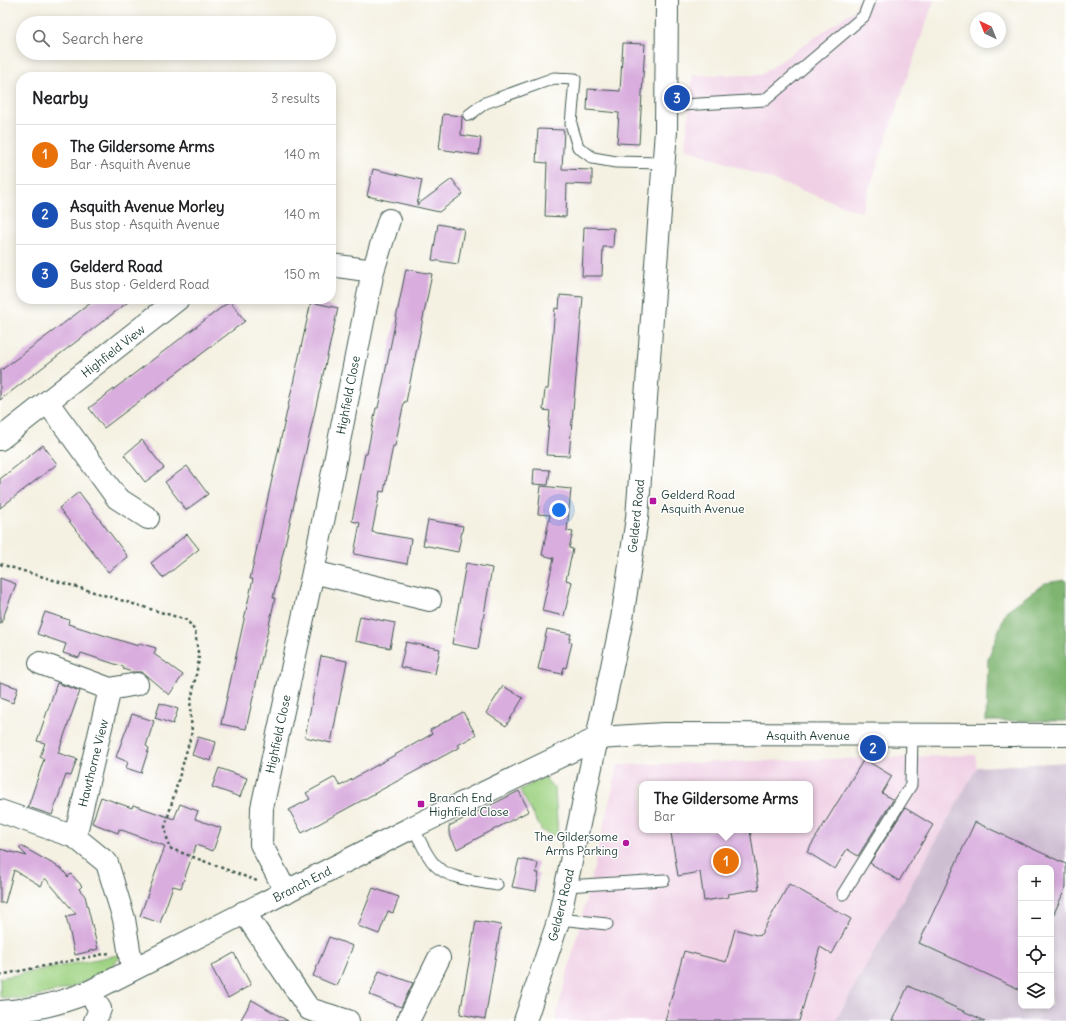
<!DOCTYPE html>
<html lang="en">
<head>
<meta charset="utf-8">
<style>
	body { margin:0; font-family:Delius,sans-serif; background:#f6f6f6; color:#202124 }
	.controls { position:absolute; right:12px; bottom:12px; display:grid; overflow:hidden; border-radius:8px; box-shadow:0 2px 10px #0003 }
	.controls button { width:36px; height:36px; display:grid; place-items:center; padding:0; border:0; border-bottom:1px solid #e0e0e0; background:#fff; color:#202124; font:20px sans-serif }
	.compass { position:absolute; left:970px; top:12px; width:36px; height:36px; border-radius:50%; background:#fff; box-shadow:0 2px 10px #0003; rotate:317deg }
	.you { position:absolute; left:559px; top:510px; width:14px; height:14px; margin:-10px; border:3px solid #fff; border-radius:50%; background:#1a73e8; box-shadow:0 0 0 6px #1a73e833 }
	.badge { display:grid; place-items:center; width:26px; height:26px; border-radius:50%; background:#0f766e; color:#fff; font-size:13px; font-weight:700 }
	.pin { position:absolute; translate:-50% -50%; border:2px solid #fff; box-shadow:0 1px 4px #0006 }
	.popup { position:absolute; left:639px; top:781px; width:174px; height:52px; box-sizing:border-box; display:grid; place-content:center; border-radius:8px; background:#fff; filter:drop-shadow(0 1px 3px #0005); font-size:13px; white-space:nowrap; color:#757577 }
	.popup b { font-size:15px; color:#202124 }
	.popup::after { content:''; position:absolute; left:50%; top:100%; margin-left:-8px; border:8px solid transparent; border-top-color:#fff }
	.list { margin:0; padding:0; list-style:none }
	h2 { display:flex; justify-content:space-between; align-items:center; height:52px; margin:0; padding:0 16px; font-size:17px }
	h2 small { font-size:13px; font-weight:400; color:#757577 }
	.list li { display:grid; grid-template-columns:26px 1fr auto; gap:12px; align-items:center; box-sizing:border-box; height:60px; padding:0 16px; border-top:1px solid #e0e0e0 }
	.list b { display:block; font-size:15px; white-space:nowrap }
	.list p { margin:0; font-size:13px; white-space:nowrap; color:#757577 }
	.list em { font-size:13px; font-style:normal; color:#757577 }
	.icon { flex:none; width:22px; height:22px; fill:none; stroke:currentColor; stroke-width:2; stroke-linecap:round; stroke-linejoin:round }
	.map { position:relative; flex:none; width:1066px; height:1021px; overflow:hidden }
	.search { position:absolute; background:#fff; box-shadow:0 2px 10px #0003; left:16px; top:16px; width:320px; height:44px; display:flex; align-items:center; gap:10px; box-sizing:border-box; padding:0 14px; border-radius:22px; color:#757577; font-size:15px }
	.panel { position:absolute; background:#fff; box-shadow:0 2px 10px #0003; left:16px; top:72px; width:320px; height:232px; border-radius:16px }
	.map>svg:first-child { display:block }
	.built { fill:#f0d0e5; fill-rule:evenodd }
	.industrial { fill:#cebed2; fill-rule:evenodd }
	.green { fill:#9fd383; stroke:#5f885c }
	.forest { fill:#7fb571; stroke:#4f7952 }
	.building { fill:#d9aede }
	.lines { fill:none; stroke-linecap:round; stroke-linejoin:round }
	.service-casing { stroke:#3f584e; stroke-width:13 }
	.minor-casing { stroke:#3f584e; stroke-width:24 }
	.secondary-casing { stroke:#3f584e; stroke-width:24 }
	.primary-casing { stroke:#3f584e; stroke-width:24 }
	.path { stroke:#3f584e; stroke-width:2.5; stroke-dasharray:3 3; stroke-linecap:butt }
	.service { stroke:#fff; stroke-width:11 }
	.minor { stroke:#fff; stroke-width:22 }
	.secondary { stroke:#fff; stroke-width:22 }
	.primary { stroke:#fff; stroke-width:22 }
	.poi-dot { fill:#b5179e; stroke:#fff; stroke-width:1.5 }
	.labels { text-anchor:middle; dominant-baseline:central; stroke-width:3; stroke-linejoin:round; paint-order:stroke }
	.street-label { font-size:12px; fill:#1f3d34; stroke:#fff }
	.poi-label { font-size:12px; fill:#1f3d34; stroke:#fff; text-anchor:start }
</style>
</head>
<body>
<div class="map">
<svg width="1066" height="1021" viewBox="0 0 1066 1021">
	<rect width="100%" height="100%" fill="#fff"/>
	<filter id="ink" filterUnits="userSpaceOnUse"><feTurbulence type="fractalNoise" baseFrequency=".025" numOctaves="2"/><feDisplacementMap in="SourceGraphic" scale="8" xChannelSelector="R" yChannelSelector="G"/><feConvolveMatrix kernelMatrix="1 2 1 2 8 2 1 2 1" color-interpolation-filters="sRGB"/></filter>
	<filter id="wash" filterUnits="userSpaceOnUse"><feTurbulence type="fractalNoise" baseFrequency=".012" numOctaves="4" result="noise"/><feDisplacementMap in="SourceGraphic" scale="16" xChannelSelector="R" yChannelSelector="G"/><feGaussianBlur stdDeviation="0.9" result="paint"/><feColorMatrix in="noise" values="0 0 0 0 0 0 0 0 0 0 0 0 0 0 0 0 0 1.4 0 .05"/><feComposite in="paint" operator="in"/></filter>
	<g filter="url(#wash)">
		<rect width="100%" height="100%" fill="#f4f1e2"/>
		<path class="built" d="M858,0H934L861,212L685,148L693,75H761L854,10Z
			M975,755L977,767L835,1021H555L587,896L618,765ZM642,784H810V830H642Z"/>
		<path class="industrial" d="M1066,762V1021H835L977,767ZM1021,868H1051V1006H1021Z"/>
		<path class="green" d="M544,777L555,789L558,837L542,831L520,790Z
			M123,954L108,971L70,988L25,999L0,997V978Z"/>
		<path class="forest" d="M1066,580V721H986L988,659L1006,611L1045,583Z"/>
		<g id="blocks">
			<path class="building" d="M623,43L645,44L639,144L617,143L619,113L587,110L588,89L620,91Z
				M443,114L462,116L461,135L481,138L479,155L439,149Z
				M538,129L564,130L562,169L592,170V185L567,184L566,217L545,216L547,163L536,162Z
				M373,169L422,180L417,205L452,179L463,194L439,212L367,196Z
				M438,224L464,229L458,264L432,260Z
				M584,227L614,228L613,247H603L602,276H582Z
				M406,269L432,274L406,402H404L395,446H393L384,492L380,491L372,532L411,539L407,564L354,554L360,523L352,521L365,454H367L376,408H378Z
				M560,295L583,297L569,456L546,455L550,411L543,410L545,389H548L555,308L559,309Z
				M96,299H132L0,400V371Z
				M230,301L245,321L104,428L89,408Z
				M311,302L338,308L273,598H275L246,729L221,724L253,579H250Z
				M142,440L164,468L145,482L124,455Z
				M43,445L57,464L0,508V479Z
				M187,466L208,494L186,510L165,482Z
				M534,469L550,470L548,485L533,484Z
				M541,486L571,489L567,531L573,532L569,548L573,549L566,580L572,582L564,616L542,611L554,558L542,555L550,515L538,514Z
				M79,492L128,557L108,572L59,508Z
				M428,520L463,526L458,552L423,545Z
				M187,534L199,549L163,578L151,563Z
				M466,563L492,568L478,649L452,644Z
				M0,578L16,584L1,623H0Z
				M45,612L69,620L68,624L138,646L139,643L156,648L154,654L183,675L169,695L142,672H132L123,669L124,667L81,653L79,658L63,653L66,644L37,634Z
				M360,616L395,623L390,648L355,641Z
				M547,629L571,634L569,642L572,643L569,655L566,668L564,667L562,674L538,669Z
				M406,642L440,649L435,674L400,667Z
				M321,656L347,661L331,743L305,737Z
				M0,682L18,688L13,703L0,698Z
				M57,683L80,691L58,753L77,759L71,776L66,775L52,815L28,807L44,759L40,757L45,743L37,741Z
				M503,686L523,698L506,726L486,713Z
				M160,703L178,709L173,724L155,718Z
				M463,712L476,735L458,745L460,747L302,833L289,810L310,799L306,793L335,777L340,786L432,734L430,730Z
				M132,714L154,721L146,746L149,748L141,773L126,768L128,762L116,757Z
				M198,737L216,742L211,761L192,755Z
				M864,759L892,776L882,793L893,800L858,856L847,849L835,869L807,852Z
				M219,768L247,778L240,797L212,787Z
				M519,791L529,811L457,849L449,833V826Z
				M101,797L132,808L133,805L174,819L180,804L198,811L195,819L221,828L213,851L196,845L181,888L173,886L160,923L140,916L165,846L119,829L118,833L92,823Z
				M905,808L933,825L899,881L870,863Z
				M975,822L1066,864V887L1051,920V868H1021V990L919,943Z
				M692,830H750L759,889L728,894L729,897L704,901L700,872L678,876L671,833Z
				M21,846L62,869L68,877L71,874L82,886L79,889L85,896L98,949L75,955L66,916L76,914L45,878L41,886L14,870L5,903H0V849L27,856L19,848Z
				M519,859L538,863L536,873H539L536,891L512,887Z
				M789,884L851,919L832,954L820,947L799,1021H665L684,951L726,962L735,929L760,936Z
				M373,888L399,897L393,913L388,911L379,934L358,926Z
				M476,921L501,925L485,1019L460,1014Z
				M329,937L353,946L337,986L313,976Z
				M234,953L251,985L228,998L211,966Z
				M379,971L413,983L401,1007L370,995Z
				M908,986L985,1021H892Z
				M252,1000L288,1021H240Z"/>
		</g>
	</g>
	<g filter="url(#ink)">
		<use href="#blocks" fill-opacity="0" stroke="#3f584e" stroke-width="1"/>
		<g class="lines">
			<defs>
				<path id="service" d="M666,106L765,100L864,16L870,0
					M469,115L485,103L554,78L575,79L571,124L578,147L593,158L616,162L663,163
					M413,827C420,840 425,854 435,865C450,880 477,881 497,885
					M566,886L664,880
					M843,894L911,785L912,735
					M559,919L607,924"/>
				<path id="minor" d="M331,265L373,271
					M48,403L117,498L148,518
					M0,439L178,299
					M313,572L430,600
					M40,663L110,689L75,837
					M110,689L137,684
					M0,811L75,837L107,863L124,919L132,968
					M286,892L261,844L262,808L313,572L373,271L389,220
					M244,912L309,1009L348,1021
					M89,992L100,1009L95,1021
					M408,1021L439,958"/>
				<path id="secondary" d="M0,1012C34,1010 58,1004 89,992L413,827L598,738L664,734L1066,735"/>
				<path id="primary" d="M525,1021L559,919L622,619L637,518L666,131L667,0"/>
			</defs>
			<use href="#service" class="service-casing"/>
			<use href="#minor" class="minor-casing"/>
			<use href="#secondary" class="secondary-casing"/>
			<use href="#primary" class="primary-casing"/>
			<path class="path" d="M0,564L187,620L195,631L199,659L190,707L192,732L165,827L169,848L257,881
				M0,975L109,953"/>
			<use href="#service" class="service"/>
			<use href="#minor" class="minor"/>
			<use href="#secondary" class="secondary"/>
			<use href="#primary" class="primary"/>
		</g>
	</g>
	<g class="poi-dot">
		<rect x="649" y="497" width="8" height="8" rx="2"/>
		<rect x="417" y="800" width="8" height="8" rx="2"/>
		<circle cx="626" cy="843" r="4"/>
	</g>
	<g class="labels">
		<g class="street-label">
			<text transform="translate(113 351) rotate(-38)">Highfield View</text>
			<text transform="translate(348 395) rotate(-79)">Highfield Close</text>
			<text transform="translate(636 516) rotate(-84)">Gelderd Road</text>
			<text transform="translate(278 734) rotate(-78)">Highfield Close</text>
			<text x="808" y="735">Asquith Avenue</text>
			<text transform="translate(93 763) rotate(-76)">Hawthorne View</text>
			<text transform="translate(302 884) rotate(-27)">Branch End</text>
			<text transform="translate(561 905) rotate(-76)">Gelderd Road</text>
		</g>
		<g class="poi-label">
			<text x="661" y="494">Gelderd Road<tspan x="661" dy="14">Asquith Avenue</tspan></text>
			<text x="429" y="797">Branch End<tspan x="429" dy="14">Highfield Close</tspan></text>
			<text x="618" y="836" text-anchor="end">The Gildersome<tspan x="618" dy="14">Arms Parking</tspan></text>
		</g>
	</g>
</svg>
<div class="controls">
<button>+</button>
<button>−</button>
<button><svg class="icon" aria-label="locate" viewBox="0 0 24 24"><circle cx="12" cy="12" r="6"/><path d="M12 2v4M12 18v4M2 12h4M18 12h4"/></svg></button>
<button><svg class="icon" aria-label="layers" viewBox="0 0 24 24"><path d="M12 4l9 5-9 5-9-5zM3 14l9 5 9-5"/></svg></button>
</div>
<svg class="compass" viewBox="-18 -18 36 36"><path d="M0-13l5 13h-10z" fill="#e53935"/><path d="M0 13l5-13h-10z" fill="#757577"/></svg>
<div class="you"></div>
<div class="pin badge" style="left:726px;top:861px;background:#e8710a">1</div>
<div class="popup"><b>The Gildersome Arms</b>Bar</div>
<div class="pin badge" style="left:873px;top:748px;background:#1a4fb4">2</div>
<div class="pin badge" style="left:677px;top:98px;background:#1a4fb4">3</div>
<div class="search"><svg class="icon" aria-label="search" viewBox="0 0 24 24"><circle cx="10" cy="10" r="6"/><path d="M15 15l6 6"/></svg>Search here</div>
<section class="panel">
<h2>Nearby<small>3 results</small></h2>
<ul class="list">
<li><span class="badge" style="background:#e8710a">1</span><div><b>The Gildersome Arms</b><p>Bar · Asquith Avenue</p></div><em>140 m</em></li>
<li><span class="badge" style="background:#1a4fb4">2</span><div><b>Asquith Avenue Morley</b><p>Bus stop · Asquith Avenue</p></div><em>140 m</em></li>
<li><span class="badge" style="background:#1a4fb4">3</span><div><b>Gelderd Road</b><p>Bus stop · Gelderd Road</p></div><em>150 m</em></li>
</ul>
</section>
</div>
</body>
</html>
